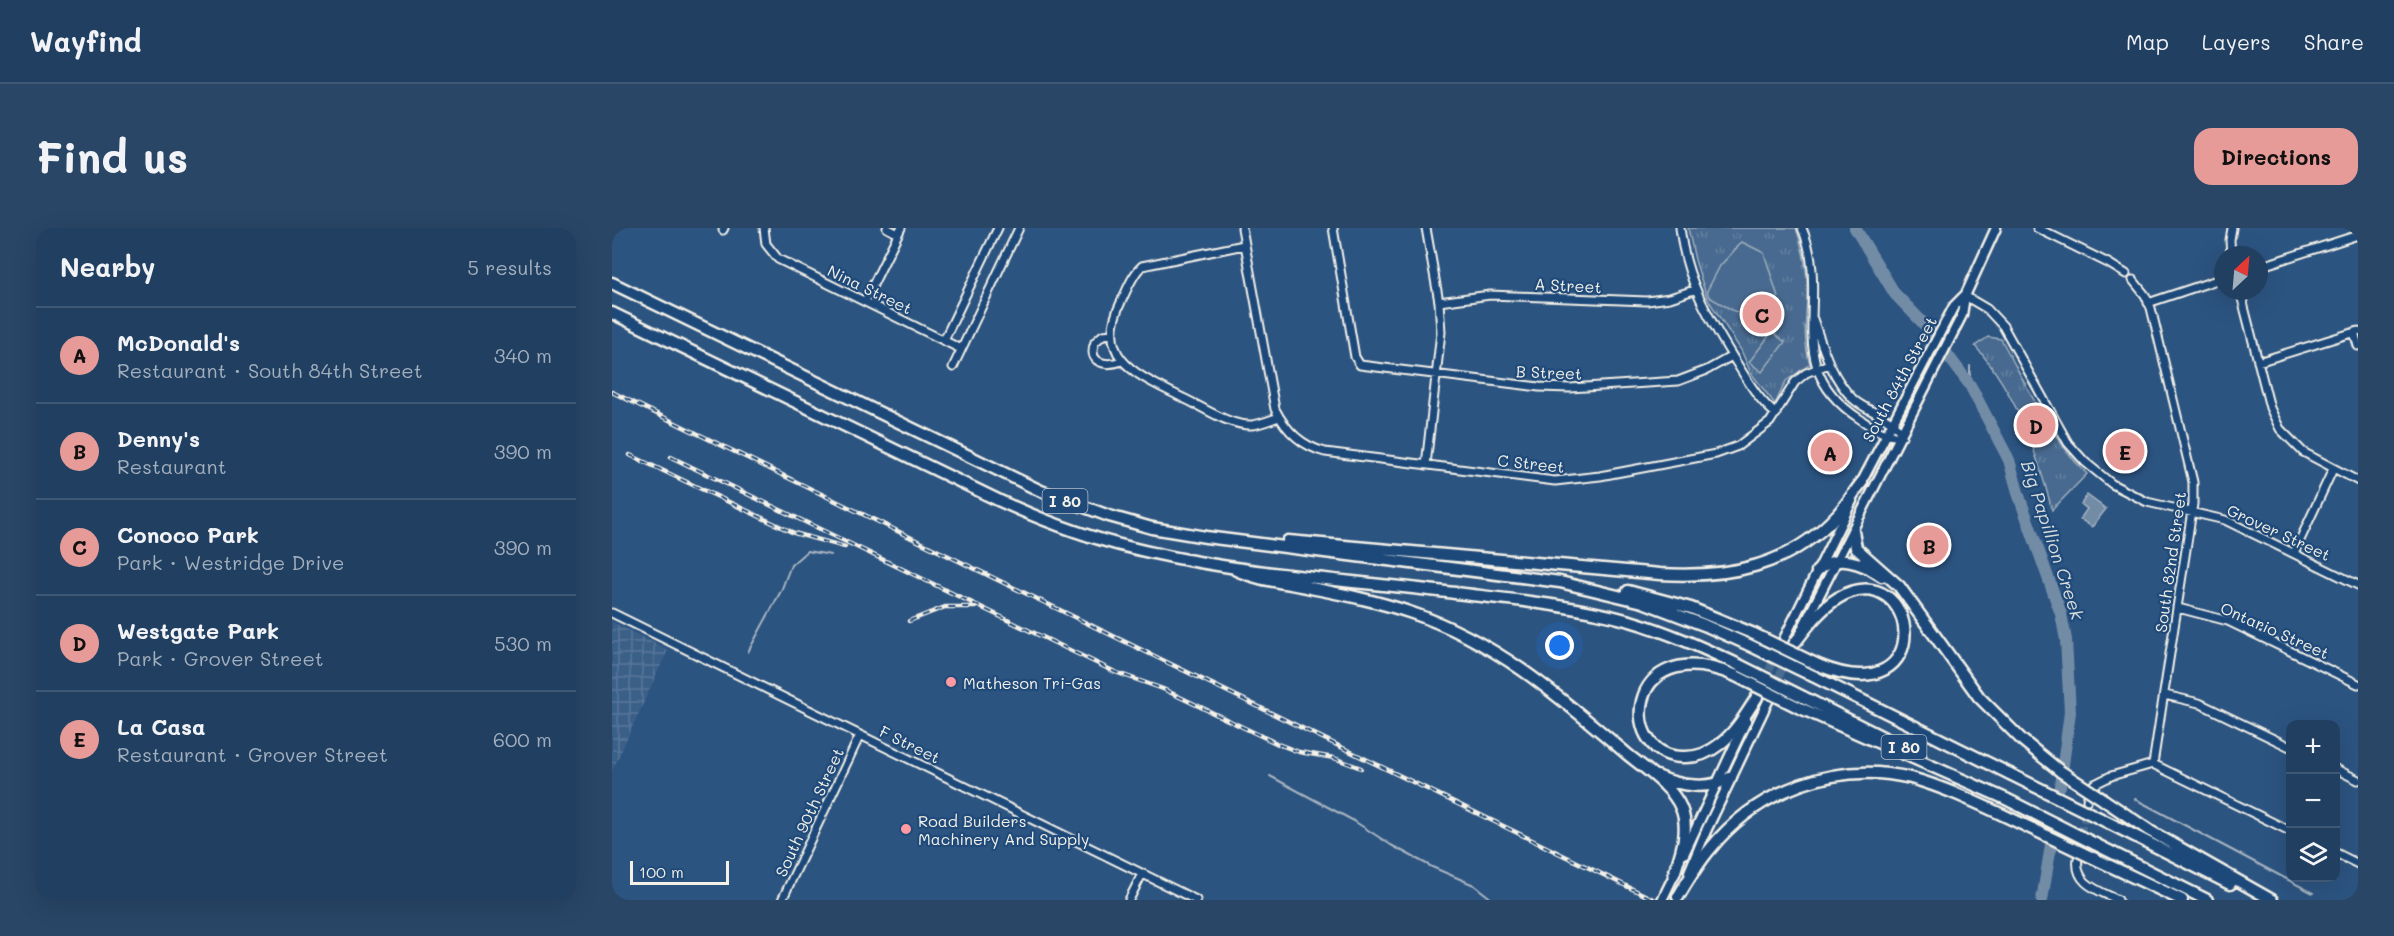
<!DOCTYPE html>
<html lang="en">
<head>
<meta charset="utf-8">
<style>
	body { margin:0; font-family:Mali,sans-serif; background:#294667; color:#f1f3f6 }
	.controls { position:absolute; right:18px; bottom:18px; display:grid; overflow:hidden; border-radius:12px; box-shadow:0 6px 24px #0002 }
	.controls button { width:54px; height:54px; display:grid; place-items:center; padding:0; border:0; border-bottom:2px solid #3e5876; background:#213f61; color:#f1f3f6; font:30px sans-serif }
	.compass { position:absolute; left:1602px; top:18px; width:54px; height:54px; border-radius:50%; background:#213f61; box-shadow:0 6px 24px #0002; rotate:26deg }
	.scale { position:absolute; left:18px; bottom:15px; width:99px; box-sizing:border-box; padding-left:6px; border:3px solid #f4f1e8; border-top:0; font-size:16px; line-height:21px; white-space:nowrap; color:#f4f1e8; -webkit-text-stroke:4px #1f4a7a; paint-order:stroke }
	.you { position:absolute; left:948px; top:418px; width:21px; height:21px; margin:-15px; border:4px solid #fff; border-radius:50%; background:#1a73e8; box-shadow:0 0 0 9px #1a73e833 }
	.badge { display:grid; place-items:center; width:39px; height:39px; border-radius:50%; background:#e69b98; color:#111; font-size:20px; font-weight:700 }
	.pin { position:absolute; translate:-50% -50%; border:3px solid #fff; box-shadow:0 2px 6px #0006 }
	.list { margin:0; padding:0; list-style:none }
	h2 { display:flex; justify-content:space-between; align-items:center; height:78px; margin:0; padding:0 24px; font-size:26px }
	h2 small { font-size:20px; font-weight:400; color:#a2afbd }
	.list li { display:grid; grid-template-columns:39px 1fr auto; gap:18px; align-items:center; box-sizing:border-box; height:96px; padding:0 24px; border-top:2px solid #3e5876 }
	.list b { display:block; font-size:22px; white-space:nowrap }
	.list p { margin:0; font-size:20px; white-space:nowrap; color:#a2afbd }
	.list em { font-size:20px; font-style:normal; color:#a2afbd }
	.icon { flex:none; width:33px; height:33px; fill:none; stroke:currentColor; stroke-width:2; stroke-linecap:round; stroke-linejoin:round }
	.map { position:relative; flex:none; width:1746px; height:672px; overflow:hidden; border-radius:18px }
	header { display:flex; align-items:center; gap:36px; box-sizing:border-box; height:84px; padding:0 30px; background:#213f61; border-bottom:2px solid #3e5876 }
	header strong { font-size:28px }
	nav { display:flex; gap:33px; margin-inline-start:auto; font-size:21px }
	.intro { display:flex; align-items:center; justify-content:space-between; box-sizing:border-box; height:144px; padding:0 36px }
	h1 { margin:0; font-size:42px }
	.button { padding:15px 27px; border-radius:18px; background:#e69b98; color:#111; font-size:21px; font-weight:700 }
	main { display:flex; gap:36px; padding:0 36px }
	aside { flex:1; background:#213f61; border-radius:18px; box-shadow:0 6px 24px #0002 }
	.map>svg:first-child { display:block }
	.industrial { fill:url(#industrial-grid) }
	.park { fill:url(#park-tufts); stroke:#9eaebc; stroke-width:1.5 }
	.pitch { fill:#496b90; stroke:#9eaebc; stroke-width:1.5 }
	.water { fill:#738ca6; stroke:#a7b4c0; stroke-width:1.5 }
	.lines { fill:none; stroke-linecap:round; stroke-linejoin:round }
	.stream { stroke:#a7b4c0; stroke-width:2 }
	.river { stroke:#738ca6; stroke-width:12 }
	.minor-tunnel { stroke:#4a6c90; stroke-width:7; stroke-dasharray:7 3.5; stroke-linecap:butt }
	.major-tunnel { stroke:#4a6c90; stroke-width:8; stroke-dasharray:8 4; stroke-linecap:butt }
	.minor-casing { stroke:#f4f1e8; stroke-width:11 }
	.major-casing { stroke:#f4f1e8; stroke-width:13 }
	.highway-casing { stroke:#f4f1e8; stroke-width:15 }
	.minor { stroke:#1f4a7a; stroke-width:7 }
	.major { stroke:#1f4a7a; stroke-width:8 }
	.highway { stroke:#1f4a7a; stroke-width:10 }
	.rail-casing { stroke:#f4f1e8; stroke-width:4.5 }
	.rail { stroke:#1f4a7a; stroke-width:2; stroke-dasharray:7; stroke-linecap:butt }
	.highway-bridge-casing { stroke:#f4f1e8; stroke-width:15; stroke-linecap:butt }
	.highway-bridge { stroke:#1f4a7a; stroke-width:10 }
	.poi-dot { fill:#ff9aa2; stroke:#1f4a7a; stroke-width:2 }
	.labels { text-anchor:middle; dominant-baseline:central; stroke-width:4.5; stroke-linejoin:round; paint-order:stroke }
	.shield { fill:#1f4a7a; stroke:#b4bfc7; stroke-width:1.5 }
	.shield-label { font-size:15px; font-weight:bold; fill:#f4f1e8 }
	.street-label { font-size:16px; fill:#f4f1e8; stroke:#1f4a7a }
	.poi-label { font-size:16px; fill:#f4f1e8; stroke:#1f4a7a; text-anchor:start }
	.water-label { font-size:18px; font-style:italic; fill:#dadddb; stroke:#1f4a7a }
</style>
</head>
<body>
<header>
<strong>Wayfind</strong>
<nav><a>Map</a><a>Layers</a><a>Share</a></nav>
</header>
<div class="intro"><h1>Find us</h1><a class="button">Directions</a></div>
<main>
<aside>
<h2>Nearby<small>5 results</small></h2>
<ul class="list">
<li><span class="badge">A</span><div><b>McDonald's</b><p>Restaurant · South 84th Street</p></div><em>340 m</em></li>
<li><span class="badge">B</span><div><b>Denny's</b><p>Restaurant</p></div><em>390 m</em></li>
<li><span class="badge">C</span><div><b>Conoco Park</b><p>Park · Westridge Drive</p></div><em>390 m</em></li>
<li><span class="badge">D</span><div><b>Westgate Park</b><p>Park · Grover Street</p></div><em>530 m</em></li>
<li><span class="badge">E</span><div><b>La Casa</b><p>Restaurant · Grover Street</p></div><em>600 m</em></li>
</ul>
</aside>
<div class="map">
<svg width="1746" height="672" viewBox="0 0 1746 672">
	<defs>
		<pattern id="industrial-grid" width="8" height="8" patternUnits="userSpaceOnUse" patternTransform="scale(1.5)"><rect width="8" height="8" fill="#3b6088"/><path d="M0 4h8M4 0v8" fill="none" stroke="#587799"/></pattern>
		<pattern id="park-tufts" width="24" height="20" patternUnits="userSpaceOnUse" patternTransform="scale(1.5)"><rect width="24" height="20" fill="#496b90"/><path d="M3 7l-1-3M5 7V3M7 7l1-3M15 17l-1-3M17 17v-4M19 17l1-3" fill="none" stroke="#6481a0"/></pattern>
	</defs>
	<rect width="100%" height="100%" fill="#2c5481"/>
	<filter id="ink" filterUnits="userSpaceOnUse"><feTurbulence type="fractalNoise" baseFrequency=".0167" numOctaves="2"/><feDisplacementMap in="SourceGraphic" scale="12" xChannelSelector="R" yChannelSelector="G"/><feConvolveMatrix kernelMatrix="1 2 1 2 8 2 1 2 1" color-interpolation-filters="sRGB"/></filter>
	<g filter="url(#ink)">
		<path class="industrial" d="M0,394L56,422L0,543Z"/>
		<path class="park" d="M1076,0H1184C1190,18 1195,36 1195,56C1196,85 1189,106 1198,136L1174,153L1163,176L1139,145L1129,122L1095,70L1083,32Z
			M1376,109L1389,111C1415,158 1437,208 1475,246L1440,282C1425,224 1404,164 1363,118Z"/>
		<path class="pitch" d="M1130,14L1152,25L1166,69L1152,91L1122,83L1097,69L1095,63L1108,38Z
			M1160,104L1173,114L1150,144L1137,134Z"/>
		<path class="water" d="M1475,267L1494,281L1480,299L1468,291L1475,281L1469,276Z"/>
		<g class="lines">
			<path class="stream" d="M1358,157V138
				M136,424L169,363L179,337L195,323L219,327
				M658,548L742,593L779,617L820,639L862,657L881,672
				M1523,571L1701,665"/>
			<path class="river" d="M1243,0L1283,66L1314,98L1358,157L1397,232L1407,268L1449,386L1454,412L1458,484L1451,537
				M1448,558L1449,550
				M1430,672L1439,617"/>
			<path class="minor-tunnel" d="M1466,625L1475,572"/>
			<path class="major-tunnel" d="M1152,453L1171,413
				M1162,460L1175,430"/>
			<defs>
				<path id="minor" d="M152,0L154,16L166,31L349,121
					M275,0L286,6
					M630,0L663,181C674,203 690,218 713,224L943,253L988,248L1104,226L1126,218L1158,194L1183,154L1194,145L1217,136
					M721,0L743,129L748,137L927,159L958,160L1066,153L1095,142L1120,128
					M814,0L827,74L829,104L814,237
					M1068,0C1074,52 1095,87 1122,131C1135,151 1145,171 1164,186
					M1190,0C1221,73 1166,138 1248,191C1260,199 1274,210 1290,208C1282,188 1256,185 1241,171C1219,149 1211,120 1201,91
					M1425,0L1496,35L1514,46
					M111,2L112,0
					M632,17L530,38C520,47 515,62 509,74C481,132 528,148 571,170C591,179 617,198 640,197C649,196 658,192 667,189
					M1619,27L1618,12L1620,0
					M1647,39L1746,7
					M1521,52L1533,67L1539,80L1581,254V276L1541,536
					M1628,63L1658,180L1668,201L1691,224L1746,253
					M1353,68L1375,81L1391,98L1456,215L1473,234L1500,256L1535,274L1613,292L1746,357
					M253,73L289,0
					M827,74L878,67L1035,73L1058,70L1082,62
					M1536,75L1611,50
					M1742,104L1746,118
					M500,106L491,107L483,114C475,135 493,139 510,133
					M332,112L386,0
					M1646,134L1746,103
					M341,139L407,0
					M1682,325L1721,241
					M1566,380L1616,393L1746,456
					M0,385L584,672
					M1553,467L1587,475L1678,519
					M1541,536L1678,603
					M1724,541L1746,552
					M1481,557L1499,548L1541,536
					M1475,572L1476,568
					M1724,625L1746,636
					M1466,630C1462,656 1486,662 1506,672
					M170,672L248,507
					M517,672L530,646"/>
				<path id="major" d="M1247,259L1342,78L1352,68
					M1190,401L1350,87L1353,68L1384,0
					M1171,413L1240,273
					M1072,626L1134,493
					M1077,644L1094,603L1157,471
					M1050,672L1064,643"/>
				<path id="highway" d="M0,55L429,263L497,288L540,300L594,309L948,354L1031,374L1092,397L1137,417
					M0,85L388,273C430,292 474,309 520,320C624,346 736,352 843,365C902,372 961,377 1018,393C1056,404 1091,420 1127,437
					M1241,303L1244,320L1287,358L1367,469L1410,512
					M676,313L1048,346C1116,350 1177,339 1225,287C1234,277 1242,264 1250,254
					M624,342C646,352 670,354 694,359C730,366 765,373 800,385C884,413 948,469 1015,526C1032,540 1060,558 1069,580C1078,602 1069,625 1062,646
					M1205,343C1224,324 1251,335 1270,348
					M1016,363L1079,380L1142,406
					M1182,416C1194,400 1208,381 1226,370C1306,323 1330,488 1206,437
					M1122,447C1010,402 1005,533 1074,529C1087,529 1098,524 1108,516C1124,504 1134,486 1145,469
					M1201,448L1398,546
					M1191,469L1308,528
					M1186,479L1394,571
					M1045,548C1067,558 1099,563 1119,549
					M1492,572L1538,603L1660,672
					M1487,590L1618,656
					M1483,616L1595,672
					M1481,630L1570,672
					M1066,669C1076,652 1086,635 1099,620C1146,562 1225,532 1299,550C1331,559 1361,573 1391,587"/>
			</defs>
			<use href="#minor" class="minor-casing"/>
			<use href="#major" class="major-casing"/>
			<use href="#highway" class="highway-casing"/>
			<use href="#minor" class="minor"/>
			<use href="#major" class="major"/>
			<use href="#highway" class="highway"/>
			<defs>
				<path id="rail" d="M0,164L1043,672
					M18,227L182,305L233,319
					M59,229L503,444L551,461L666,516L687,524L722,530L749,540
					M297,393L333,379H363"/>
			</defs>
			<use href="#rail" class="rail-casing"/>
			<use href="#rail" class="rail"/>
			<defs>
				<path id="highway-bridge" d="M1142,406L1206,437
					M1137,417L1201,448
					M1127,437L1191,469
					M1122,447L1186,479
					M1410,512L1448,543L1492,572
					M1398,546L1487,590
					M1394,571L1483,616
					M1391,587L1481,630"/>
			</defs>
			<use href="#highway-bridge" class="highway-bridge-casing"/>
			<use href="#highway-bridge" class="highway-bridge"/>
		</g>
	</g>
	<g class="poi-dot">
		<circle cx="339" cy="454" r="6"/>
		<circle cx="294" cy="601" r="6"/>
	</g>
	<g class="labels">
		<g class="shield">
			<rect x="430.5" y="261" width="45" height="24" rx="4.5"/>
			<rect x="1269.5" y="507" width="45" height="24" rx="4.5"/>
		</g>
		<g class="shield-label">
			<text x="453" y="273">I 80</text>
			<text x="1292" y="519">I 80</text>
		</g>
		<g class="street-label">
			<text transform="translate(956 57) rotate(3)">A Street</text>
			<text transform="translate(258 61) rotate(26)">Nina Street</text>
			<text transform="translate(937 144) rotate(2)">B Street</text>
			<text transform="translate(1287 151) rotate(-62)">South 84th Street</text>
			<text transform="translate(919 235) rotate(6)">C Street</text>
			<text transform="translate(1667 304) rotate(25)">Grover Street</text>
			<text transform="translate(1558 334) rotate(-82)">South 82nd Street</text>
			<text transform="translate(1663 402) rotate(24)">Ontario Street</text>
			<text transform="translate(298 516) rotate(26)">F Street</text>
			<text transform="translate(197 584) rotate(-65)">South 90th Street</text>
		</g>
		<g class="poi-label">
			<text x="351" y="454">Matheson Tri-Gas</text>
			<text x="306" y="592">Road Builders<tspan x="306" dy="18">Machinery And Supply</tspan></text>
		</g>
		<g class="water-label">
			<text transform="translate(1441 312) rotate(72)">Big Papillion Creek</text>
		</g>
	</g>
</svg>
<div class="controls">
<button>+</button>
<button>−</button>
<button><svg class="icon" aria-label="layers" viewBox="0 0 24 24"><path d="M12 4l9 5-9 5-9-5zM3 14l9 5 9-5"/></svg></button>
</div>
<svg class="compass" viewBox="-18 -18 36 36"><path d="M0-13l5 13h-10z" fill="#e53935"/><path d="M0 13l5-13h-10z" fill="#a2afbd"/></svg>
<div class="scale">100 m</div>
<div class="you"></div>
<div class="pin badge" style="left:1218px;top:224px">A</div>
<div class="pin badge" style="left:1317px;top:317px">B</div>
<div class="pin badge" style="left:1150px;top:86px">C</div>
<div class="pin badge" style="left:1424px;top:197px">D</div>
<div class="pin badge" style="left:1513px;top:223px">E</div>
</div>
</main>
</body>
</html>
